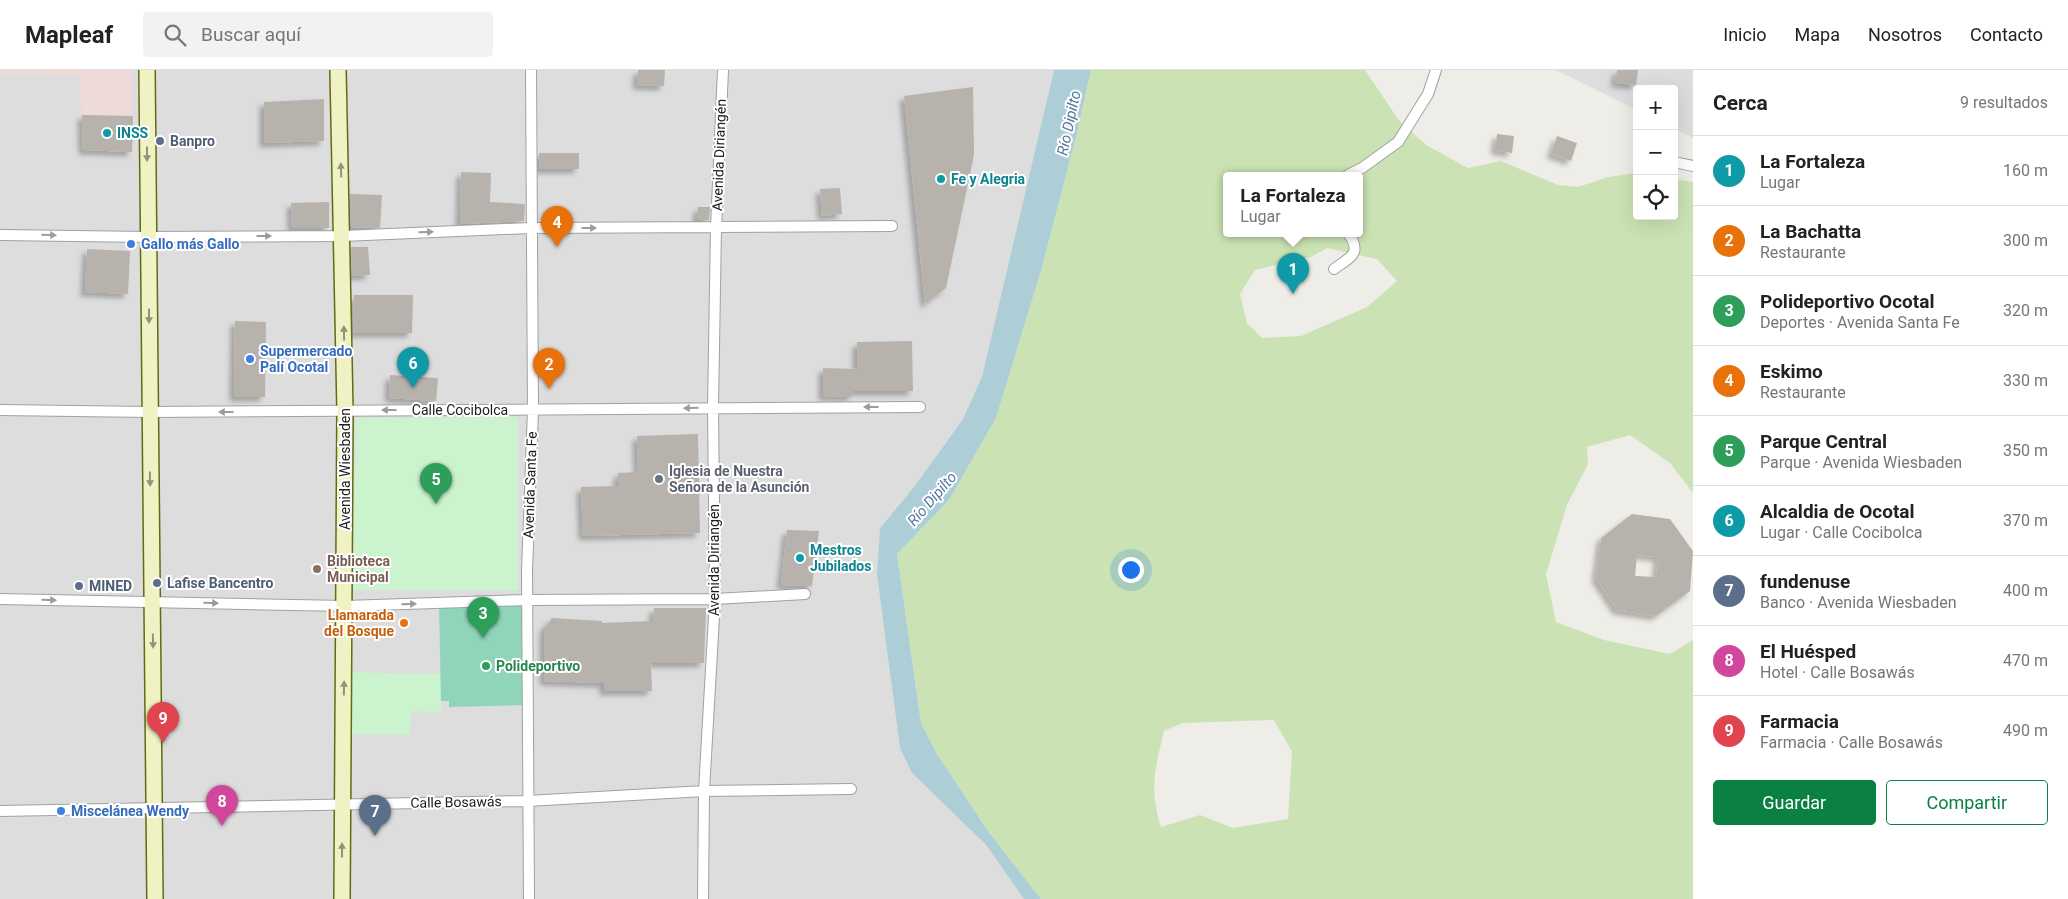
<!DOCTYPE html>
<html lang="es">
<head>
<meta charset="utf-8">
<style>
	body { margin:0; font-family:Roboto,sans-serif; background:#f2f2f2; color:#222 }
	.controls { position:absolute; right:15px; top:15px; display:grid; overflow:hidden; border-radius:5px; box-shadow:0 5px 20px #0002 }
	.controls button { width:45px; height:45px; display:grid; place-items:center; padding:0; border:0; border-bottom:1px solid #e0e0e0; background:#fff; color:#222; font:25px sans-serif }
	.you { position:absolute; left:1130px; top:499px; width:18px; height:18px; margin:-12px; border:4px solid #fff; border-radius:50%; background:#1a73e8; box-shadow:0 0 0 8px #1a73e833 }
	.badge { display:grid; place-items:center; width:32px; height:32px; border-radius:50%; background:#0b8043; color:#fff; font-size:16px; font-weight:700 }
	.pin { position:absolute; translate:-50% -41px; filter:drop-shadow(0 1px 2px #0008) }
	.pin::after { content:''; position:absolute; top:26px; width:18px; height:15px; background:inherit; clip-path:polygon(0 0,100% 0,50% 100%) }
	.popup { position:absolute; left:1223px; top:102px; width:140px; height:65px; box-sizing:border-box; display:grid; place-content:center; border-radius:5px; background:#fff; filter:drop-shadow(0 1px 4px #0005); font-size:16px; white-space:nowrap; color:#767676 }
	.popup b { font-size:19px; color:#222 }
	.popup::after { content:''; position:absolute; left:50%; top:100%; margin-left:-10px; border:10px solid transparent; border-top-color:#fff }
	.list { margin:0; padding:0; list-style:none }
	h2 { display:flex; justify-content:space-between; align-items:center; height:65px; margin:0; padding:0 20px; font-size:21px }
	h2 small { font-size:16px; font-weight:400; color:#767676 }
	.list li { display:grid; grid-template-columns:32px 1fr auto; gap:15px; align-items:center; box-sizing:border-box; height:70px; padding:0 20px; border-top:1px solid #e0e0e0 }
	.list b { display:block; font-size:19px; white-space:nowrap }
	.list p { margin:0; font-size:16px; white-space:nowrap; color:#767676 }
	.list em { font-size:16px; font-style:normal; color:#767676 }
	.actions { display:flex; gap:10px; padding:15px 20px }
	.actions a { flex:1; padding:11px 0; border:1px solid #0b8043; border-radius:5px; text-align:center; font-size:18px; color:#0b8043 }
	.actions .main { background:#0b8043; color:#fff }
	.icon { flex:none; width:28px; height:28px; fill:none; stroke:currentColor; stroke-width:2; stroke-linecap:round; stroke-linejoin:round }
	.map { position:relative; flex:none; width:1693px; height:829px; overflow:hidden }
	header { display:flex; align-items:center; gap:30px; box-sizing:border-box; height:70px; padding:0 25px; background:#fff; border-bottom:1px solid #e0e0e0 }
	header strong { font-size:24px }
	nav { display:flex; gap:28px; margin-inline-start:auto; font-size:18px }
	.search { width:350px; height:45px; background:#f2f2f2; display:flex; align-items:center; gap:12px; box-sizing:border-box; padding:0 18px; border-radius:5px; color:#767676; font-size:19px }
	main { display:flex }
	aside { flex:1; background:#fff }
	.map>svg:first-child { display:block }
	.residential { fill:#dedddd }
	.commercial { fill:#eedad9 }
	.grass { fill:#cbe3b4; fill-rule:evenodd }
	.park { fill:#cbf3ce }
	.pitch { fill:#90d4b9 }
	.water { fill:#aeced7 }
	.building { fill:#b8b2ad; fill-rule:evenodd; filter:url(#shadow) }
	.lines { fill:none; stroke-linecap:round; stroke-linejoin:round }
	.street-casing { stroke:#a1a1a1; stroke-width:12 }
	.secondary-casing { stroke:#616b13; stroke-width:18 }
	.street { stroke:#fff; stroke-width:10 }
	.secondary { stroke:#f0f2c3; stroke-width:15 }
	.oneway { fill:#92947a }
	.oneway2 { fill:#9b9b9b }
	.culture-dot { fill:#0f9aa8; stroke:#fff; stroke-width:2 }
	.service-dot { fill:#5c6f8a; stroke:#fff; stroke-width:2 }
	.shop-dot { fill:#3f7fe0; stroke:#fff; stroke-width:2 }
	.worship-dot { fill:#6b7280; stroke:#fff; stroke-width:2 }
	.education-dot { fill:#8d6e63; stroke:#fff; stroke-width:2 }
	.food-dot { fill:#e8710a; stroke:#fff; stroke-width:2 }
	.leisure-dot { fill:#2e9e5b; stroke:#fff; stroke-width:2 }
	.labels { text-anchor:middle; dominant-baseline:central; stroke-width:4; stroke-linejoin:round; paint-order:stroke }
	.culture-label { font-size:14px; font-weight:bold; fill:#0d838f; stroke:#fff; text-anchor:start }
	.service-label { font-size:14px; font-weight:bold; fill:#4e5e75; stroke:#fff; text-anchor:start }
	.street-label { font-size:14px; fill:#202020; stroke:#fff }
	.shop-label { font-size:14px; font-weight:bold; fill:#366cbe; stroke:#fff; text-anchor:start }
	.worship-label { font-size:14px; font-weight:bold; fill:#5b616d; stroke:#fff; text-anchor:start }
	.education-label { font-size:14px; font-weight:bold; fill:#785e54; stroke:#fff; text-anchor:start }
	.food-label { font-size:14px; font-weight:bold; fill:#c56008; stroke:#fff; text-anchor:end }
	.leisure-label { font-size:14px; font-weight:bold; fill:#27864d; stroke:#fff; text-anchor:start }
	.water-label { font-size:15px; font-style:italic; fill:#54799d; stroke:#fff }
</style>
</head>
<body>
<header>
<strong>Mapleaf</strong>
<div class="search"><svg class="icon" aria-label="search" viewBox="0 0 24 24"><circle cx="10" cy="10" r="6"/><path d="M15 15l6 6"/></svg>Buscar aquí</div>
<nav><a>Inicio</a><a>Mapa</a><a>Nosotros</a><a>Contacto</a></nav>
</header>
<main>
<div class="map">
<svg width="1693" height="829" viewBox="0 0 1693 829">
	<defs>
		<filter id="shadow"><feDropShadow dx="-4.5" dy="4.5" stdDeviation="2.5" flood-color="#0004"/></filter>
	</defs>
	<rect width="100%" height="100%" fill="#efede7"/>
	<path class="residential" d="M0,0H1054L983,307L963,349L914,417L880,458L912,703L986,775L1024,829H0Z
		M1556,0H1693V68L1674,59V19H1637V40Z"/>
	<path class="commercial" d="M0,0H133V46L82,45L79,6L0,4Z"/>
	<path class="grass" d="M1091,0H1365L1398,49L1426,75L1468,98L1501,91L1558,115L1578,117L1608,107L1637,103V146H1674V109L1693,112V423L1670,393L1630,365L1587,377L1588,394L1567,435L1546,504L1556,552L1604,570L1670,584L1693,570V829H1041L988,761L937,684L921,653L897,484L949,430L996,348L1041,201L1077,63ZM1227,105H1359V163H1227ZM1327,178L1377,189L1397,211L1367,237L1301,266L1262,268L1247,253L1240,224L1255,200L1311,187ZM1274,650L1292,682L1288,749L1233,758L1200,745L1161,757C1149,719 1155,699 1164,661L1183,653Z"/>
	<path class="park" d="M518,347V520H353L356,348Z
		M334,602L440,604L441,642L411,641L410,665L335,664Z"/>
	<path class="pitch" d="M527,530L525,635L449,637V631H441L439,532Z"/>
	<path class="water" d="M1054,0H1091L1077,63L1041,201L996,348L949,430L897,484L921,653L937,684L988,761L1041,829H1024L986,775L912,703L900,678L877,504L880,458L914,417L963,349L982,307Z"/>
	<path class="building" d="M638,0H665L664,16L637,15Z
		M1617,0H1638L1636,15L1615,13Z
		M973,17L974,85L946,218L925,234L904,26Z
		M324,29V71L264,73V32Z
		M82,45L133,46L132,82L83,80Z
		M1497,64L1514,66L1512,83L1495,80Z
		M1557,66L1577,73L1571,91L1551,84Z
		M539,83H579V99H539Z
		M461,102L491,103L490,132L525,134L524,151L460,154Z
		M840,118L842,144L822,146L820,119Z
		M350,124L382,125L380,158L351,157Z
		M329,132V158H292L291,133Z
		M698,137H710L709,150H697Z
		M351,177H368L370,205L352,206Z
		M87,179L130,181L128,224L85,222Z
		M354,225H413L412,263H353Z
		M235,251L266,252L265,327H234Z
		M912,271L913,321H853L852,327L823,326V298L857,299V272Z
		M390,305L438,308L436,331L389,328Z
		M698,364L700,463L583,466L581,417L618,416V403L638,402L637,366Z
		M1632,444L1670,449L1693,481L1690,521L1656,546L1617,540L1596,508L1601,468ZM1637,485L1658,487L1656,507L1635,506Z
		M787,460L819,461L812,516L781,515Z
		M654,538H706L704,593H651L652,621H604V613L544,611V558L552,548L602,551V553L653,551Z"/>
	<g class="lines">
		<defs>
			<path id="street" d="M1674,92L1693,96
				M1348,105L1362,98L1398,72L1428,24L1436,0
				M0,165L148,167L343,166L530,158L892,156
				M1334,199C1350,187 1363,184 1348,163
				M0,340L149,342L920,337
				M0,529L345,536L527,530L715,529L805,524
				M0,741L527,731L704,721L851,719
				M529,829L527,501L533,340L531,0
				M703,829L704,721L715,529L713,337L716,158L723,0"/>
			<path id="secondary" d="M147,0L155,829
				M338,0L345,341L342,829"/>
		</defs>
		<use href="#street" class="street-casing"/>
		<use href="#secondary" class="secondary-casing"/>
		<use href="#street" class="street"/>
		<use href="#secondary" class="secondary"/>
	</g>
	<defs><path id="oneway-solid" d="M-6-.8H1V-3.2L6.5 0L1 3.2V.8H-6Z" transform="scale(1.25)"/></defs>
	<g class="oneway">
		<use href="#oneway-solid" transform="translate(147 84) rotate(90)"/>
		<use href="#oneway-solid" transform="translate(341 100) rotate(-92)"/>
		<use href="#oneway-solid" transform="translate(149 246) rotate(90)"/>
		<use href="#oneway-solid" transform="translate(344 263) rotate(-91)"/>
		<use href="#oneway-solid" transform="translate(150 409) rotate(89)"/>
		<use href="#oneway-solid" transform="translate(153 571) rotate(89)"/>
		<use href="#oneway-solid" transform="translate(344 618) rotate(-89)"/>
		<use href="#oneway-solid" transform="translate(342 780) rotate(-90)"/>
	</g>
	<g class="oneway2">
		<use href="#oneway-solid" transform="translate(589 158)"/>
		<use href="#oneway-solid" transform="translate(426 162) rotate(-2)"/>
		<use href="#oneway-solid" transform="translate(49 165) rotate(1)"/>
		<use href="#oneway-solid" transform="translate(264 166)"/>
		<use href="#oneway-solid" transform="translate(871 337) rotate(180)"/>
		<use href="#oneway-solid" transform="translate(691 338) rotate(179)"/>
		<use href="#oneway-solid" transform="translate(389 340) rotate(180)"/>
		<use href="#oneway-solid" transform="translate(226 342) rotate(180)"/>
		<use href="#oneway-solid" transform="translate(49 530) rotate(1)"/>
		<use href="#oneway-solid" transform="translate(211 533) rotate(1)"/>
		<use href="#oneway-solid" transform="translate(409 534) rotate(-2)"/>
	</g>
	<g class="culture-dot">
		<circle cx="107" cy="63" r="5"/>
		<circle cx="941" cy="109" r="5"/>
		<circle cx="800" cy="488" r="5"/>
	</g>
	<g class="service-dot">
		<circle cx="160" cy="71" r="5"/>
		<circle cx="157" cy="513" r="5"/>
		<circle cx="79" cy="516" r="5"/>
	</g>
	<g class="shop-dot">
		<circle cx="131" cy="174" r="5"/>
		<circle cx="250" cy="289" r="5"/>
		<circle cx="61" cy="741" r="5"/>
	</g>
	<circle class="worship-dot" cx="659" cy="409" r="5"/>
	<circle class="education-dot" cx="317" cy="499" r="5"/>
	<circle class="food-dot" cx="404" cy="553" r="5"/>
	<circle class="leisure-dot" cx="486" cy="596" r="5"/>
	<g class="labels">
		<g class="culture-label">
			<text x="117" y="63">INSS</text>
			<text x="951" y="109">Fe y Alegria</text>
			<text x="810" y="480">Mestros<tspan x="810" dy="16">Jubilados</tspan></text>
		</g>
		<g class="service-label">
			<text x="170" y="71">Banpro</text>
			<text x="167" y="513">Lafise Bancentro</text>
			<text x="89" y="516">MINED</text>
		</g>
		<g class="street-label">
			<text transform="translate(719 85) rotate(-88)">Avenida Diriangén</text>
			<text x="460" y="340">Calle Cocibolca</text>
			<text transform="translate(345 399) rotate(-90)">Avenida Wiesbaden</text>
			<text transform="translate(530 415) rotate(-88)">Avenida Santa Fe</text>
			<text transform="translate(714 490) rotate(-90)">Avenida Diriangén</text>
			<text transform="translate(456 732) rotate(-1)">Calle Bosawás</text>
		</g>
		<g class="shop-label">
			<text x="141" y="174">Gallo más Gallo</text>
			<text x="260" y="281">Supermercado<tspan x="260" dy="16">Palí Ocotal</tspan></text>
			<text x="71" y="741">Miscelánea Wendy</text>
		</g>
		<g class="worship-label">
			<text x="669" y="401">Iglesia de Nuestra<tspan x="669" dy="16">Señora de la Asunción</tspan></text>
		</g>
		<g class="education-label">
			<text x="327" y="491">Biblioteca<tspan x="327" dy="16">Municipal</tspan></text>
		</g>
		<g class="food-label">
			<text x="394" y="545">Llamarada<tspan x="394" dy="16">del Bosque</tspan></text>
		</g>
		<g class="leisure-label">
			<text x="496" y="596">Polideportivo</text>
		</g>
		<g class="water-label">
			<text transform="translate(1069 53) rotate(-78)">Río Dipilto</text>
			<text transform="translate(932 429) rotate(-49)">Río Dipilto</text>
		</g>
	</g>
</svg>
<div class="controls">
<button>+</button>
<button>−</button>
<button><svg class="icon" aria-label="locate" viewBox="0 0 24 24"><circle cx="12" cy="12" r="6"/><path d="M12 2v4M12 18v4M2 12h4M18 12h4"/></svg></button>
</div>
<div class="you"></div>
<div class="pin badge" style="left:1293px;top:224px;background:#0f9aa8">1</div>
<div class="popup"><b>La Fortaleza</b>Lugar</div>
<div class="pin badge" style="left:549px;top:319px;background:#e8710a">2</div>
<div class="pin badge" style="left:483px;top:568px;background:#2e9e5b">3</div>
<div class="pin badge" style="left:557px;top:177px;background:#e8710a">4</div>
<div class="pin badge" style="left:436px;top:434px;background:#2e9e5b">5</div>
<div class="pin badge" style="left:413px;top:318px;background:#0f9aa8">6</div>
<div class="pin badge" style="left:375px;top:766px;background:#5c6f8a">7</div>
<div class="pin badge" style="left:222px;top:756px;background:#d1479c">8</div>
<div class="pin badge" style="left:163px;top:673px;background:#e0444e">9</div>
</div>
<aside>
<h2>Cerca<small>9 resultados</small></h2>
<ul class="list">
<li><span class="badge" style="background:#0f9aa8">1</span><div><b>La Fortaleza</b><p>Lugar</p></div><em>160 m</em></li>
<li><span class="badge" style="background:#e8710a">2</span><div><b>La Bachatta</b><p>Restaurante</p></div><em>300 m</em></li>
<li><span class="badge" style="background:#2e9e5b">3</span><div><b>Polideportivo Ocotal</b><p>Deportes · Avenida Santa Fe</p></div><em>320 m</em></li>
<li><span class="badge" style="background:#e8710a">4</span><div><b>Eskimo</b><p>Restaurante</p></div><em>330 m</em></li>
<li><span class="badge" style="background:#2e9e5b">5</span><div><b>Parque Central</b><p>Parque · Avenida Wiesbaden</p></div><em>350 m</em></li>
<li><span class="badge" style="background:#0f9aa8">6</span><div><b>Alcaldia de Ocotal</b><p>Lugar · Calle Cocibolca</p></div><em>370 m</em></li>
<li><span class="badge" style="background:#5c6f8a">7</span><div><b>fundenuse</b><p>Banco · Avenida Wiesbaden</p></div><em>400 m</em></li>
<li><span class="badge" style="background:#d1479c">8</span><div><b>El Huésped</b><p>Hotel · Calle Bosawás</p></div><em>470 m</em></li>
<li><span class="badge" style="background:#e0444e">9</span><div><b>Farmacia</b><p>Farmacia · Calle Bosawás</p></div><em>490 m</em></li>
</ul>
<div class="actions"><a class="main">Guardar</a><a>Compartir</a></div>
</aside>
</main>
</body>
</html>
